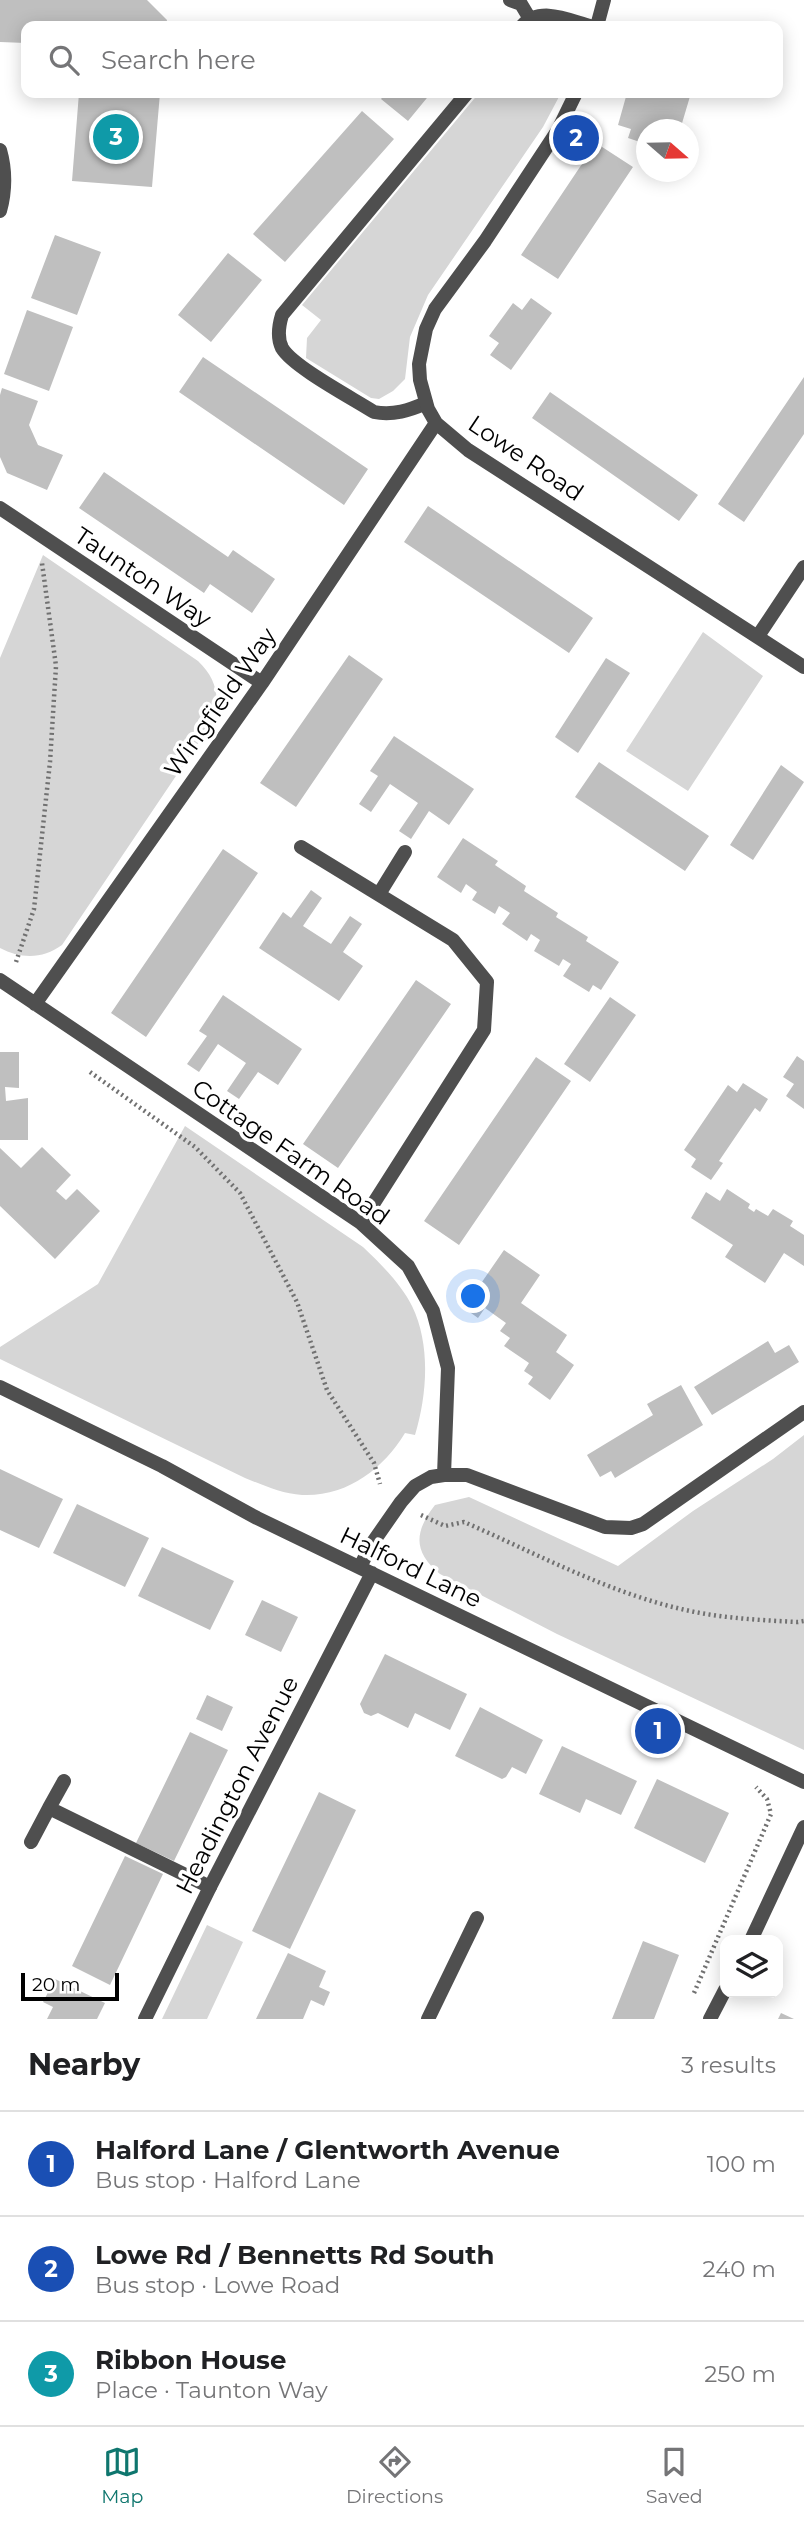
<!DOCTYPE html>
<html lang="en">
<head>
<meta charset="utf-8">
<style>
	body { margin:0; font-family:Montserrat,sans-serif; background:#f2f2f2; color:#202124 }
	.controls { position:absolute; right:21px; bottom:21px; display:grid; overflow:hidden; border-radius:14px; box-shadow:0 4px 18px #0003 }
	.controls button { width:63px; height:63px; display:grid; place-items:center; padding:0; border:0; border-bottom:2px solid #e0e0e0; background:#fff; color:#202124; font:35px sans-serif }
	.compass { position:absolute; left:636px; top:119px; width:63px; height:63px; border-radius:50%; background:#fff; box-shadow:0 4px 18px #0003; rotate:110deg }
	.scale { position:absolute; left:21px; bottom:18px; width:98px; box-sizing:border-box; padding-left:7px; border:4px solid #000; border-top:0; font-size:19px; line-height:24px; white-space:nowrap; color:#000; -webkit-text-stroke:5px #fff; paint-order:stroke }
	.you { position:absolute; left:474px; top:1297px; width:24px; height:24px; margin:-18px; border:5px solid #fff; border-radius:50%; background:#1a73e8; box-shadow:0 0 0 10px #1a73e833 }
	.badge { display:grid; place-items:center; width:46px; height:46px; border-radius:50%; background:#0f766e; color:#fff; font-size:23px; font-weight:700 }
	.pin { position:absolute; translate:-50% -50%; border:4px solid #fff; box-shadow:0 2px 7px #0006 }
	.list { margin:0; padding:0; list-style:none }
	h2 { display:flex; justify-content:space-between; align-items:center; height:91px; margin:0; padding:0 28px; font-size:30px }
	h2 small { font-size:23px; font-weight:400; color:#757577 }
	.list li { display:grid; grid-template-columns:46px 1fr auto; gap:21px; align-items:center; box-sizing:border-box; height:105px; padding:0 28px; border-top:2px solid #e0e0e0 }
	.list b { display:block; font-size:26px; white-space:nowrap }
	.list p { margin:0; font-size:23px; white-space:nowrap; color:#757577 }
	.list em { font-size:23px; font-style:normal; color:#757577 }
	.icon { flex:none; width:38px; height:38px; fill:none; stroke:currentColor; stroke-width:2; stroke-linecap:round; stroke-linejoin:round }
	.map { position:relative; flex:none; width:804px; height:2019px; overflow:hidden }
	.search { position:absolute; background:#fff; box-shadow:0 4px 18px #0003; left:21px; right:21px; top:21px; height:77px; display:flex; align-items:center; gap:18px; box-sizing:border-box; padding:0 24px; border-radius:14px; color:#757577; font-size:26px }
	.sheet { height:406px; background:#fff }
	nav { display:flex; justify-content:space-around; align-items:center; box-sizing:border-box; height:98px; border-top:2px solid #e0e0e0; background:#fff; font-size:19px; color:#757577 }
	nav a { display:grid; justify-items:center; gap:4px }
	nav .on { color:#0f766e }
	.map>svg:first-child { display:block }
	.green { fill:#d6d6d6 }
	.building { fill:#bfbfbf }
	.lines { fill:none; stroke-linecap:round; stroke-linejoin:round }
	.path { stroke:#717171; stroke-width:4.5; stroke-dasharray:2 3.5; stroke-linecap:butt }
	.service { stroke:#4f4f4f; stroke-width:14 }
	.minor { stroke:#4f4f4f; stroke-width:14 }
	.labels { text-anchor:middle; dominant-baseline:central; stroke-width:7; stroke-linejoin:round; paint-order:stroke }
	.street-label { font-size:24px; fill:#000; stroke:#fff }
</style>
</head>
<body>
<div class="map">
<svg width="804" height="2019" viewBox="0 0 804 2019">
	<rect width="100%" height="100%" fill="#fff"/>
	<path class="green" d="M479,93H561L543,127L428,295L410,337L405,379L393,391L379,399L371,398L306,358L307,338L321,320L302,305Z
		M43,555L198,661C218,680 222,702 209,727L62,945C43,959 21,959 0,948V658Z
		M703,632L763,676L688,791L626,751Z
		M185,1126L363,1247C381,1264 401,1284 412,1306C431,1345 427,1395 415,1435L405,1433C383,1469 347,1497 302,1495C282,1494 263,1485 245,1478L0,1359V1347L98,1284Z
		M804,1435V1750L557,1634L440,1574C413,1552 414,1532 435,1505L469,1497L618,1566L693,1511L773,1459Z
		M207,1925L243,1942L207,2019H162Z"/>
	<path class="building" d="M0,0H147L167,20L166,26H26V43L0,42Z
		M79,93H160L152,187L72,181Z
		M386,93H431L408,121L381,99Z
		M627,93H691L680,130H646V144L628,138L631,129L618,125Z
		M362,111L394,139L285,262L253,234Z
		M596,143L633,167L558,279L521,255Z
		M55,235L101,252L77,315L31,298Z
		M228,253L262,280L211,342L178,315Z
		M531,298L552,313L511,370L490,355L499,343L489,336L513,303L522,310Z
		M27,310L73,327L49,391L4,374Z
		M203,357L368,469L344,505L179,392Z
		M804,377V434L744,522L718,504Z
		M2,388L38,401L29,425L38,445L63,455L47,490L7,473L0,457V395Z
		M550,392L698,495L679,521L532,418Z
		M104,472L228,557L233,550L275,579L252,613L210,584L204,593L79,508Z
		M428,506L593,618L569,653L404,542Z
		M349,655L383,679L296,807L260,783Z
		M606,658L630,673L578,753L555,737Z
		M394,736L474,789L449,825L429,811L411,839L399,831L418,803L390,784L371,812L359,804L378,776L370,771Z
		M599,762L709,836L685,871L575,797Z
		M781,765L804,782L753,860L730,845Z
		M463,838L498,861L495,865L526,886L524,891L558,913L556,917L588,937L586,941L619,962L601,990L593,985L589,992L563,976L571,964L563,959L559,966L534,951L540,940L531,934L527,941L502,924L510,913L499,906L495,914L472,900L477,892L466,884L461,893L437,877Z
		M223,849L258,873L146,1037L111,1013Z
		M311,890L322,898L303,926L331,944L350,916L362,924L343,952L363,966L339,1001L259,948L283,912L291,918Z
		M416,980L451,1004L338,1168L303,1144Z
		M223,995L302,1049L278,1085L258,1072L239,1099L227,1091L246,1063L218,1044L199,1072L187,1064L207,1036L199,1031Z
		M610,997L636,1015L590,1082L564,1064Z
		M0,1052H19V1088L5,1087L6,1101L28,1098V1140H0Z
		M797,1056L804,1061V1109L786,1096L794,1084L783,1077Z
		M536,1057L571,1081L459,1245L424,1221Z
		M743,1083L768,1099L760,1112L755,1108L719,1161L723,1163L711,1180L691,1167L696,1159L684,1150L728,1085L737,1092Z
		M42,1147L71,1175L56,1191L66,1200L77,1189L100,1211L55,1259L0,1206V1148L21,1168Z
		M727,1189L750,1204L748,1208L754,1212L756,1209L768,1216L773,1209L793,1221L790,1226L804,1235V1266L784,1253L765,1283L725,1257L733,1245L691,1218L706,1192L720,1201Z
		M504,1250L540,1275L521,1303L567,1335L556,1352L574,1365L550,1400L528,1384L533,1377L524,1371L529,1363L504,1346L510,1338L500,1331L506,1323L485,1308L478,1318L464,1308Z
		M768,1341L775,1353L789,1345L799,1362L712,1415L694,1387Z
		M681,1385L703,1425L615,1478L611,1471L600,1477L587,1455L653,1415L647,1404Z
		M0,1469L63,1499L39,1548L0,1530Z
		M77,1504L149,1538L125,1587L53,1553Z
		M162,1547L234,1581L210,1630L138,1596Z
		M262,1600L298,1617L281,1652L245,1635Z
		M385,1654L467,1694L450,1730L415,1713L408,1728L378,1713L371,1716L364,1713L360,1704Z
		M207,1695L233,1707L222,1731L196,1719Z
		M480,1707L543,1740L526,1774L512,1767L506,1777L502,1779L455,1756Z
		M190,1732L228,1750L174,1861L136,1843Z
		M562,1746L637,1781L621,1815L586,1799L580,1813L539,1794Z
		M657,1779L729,1813L705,1863L634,1828Z
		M319,1792L356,1810L290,1949L252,1931Z
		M125,1856L163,1874L110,1985L72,1966Z
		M643,1941L679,1955L663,1996L654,2019H612Z
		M288,1953L326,1971L319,1987L330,1992L324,2006L311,2000L303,2019H256Z
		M55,1979L105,2003L97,2019H47L53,2007L43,2002Z
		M781,2013L794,2019H778Z"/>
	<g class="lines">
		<path class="path" d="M16,962L34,909L50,762L56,666L42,563
			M90,1072L195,1147L240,1193L297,1302L327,1390L374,1463L380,1484
			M421,1515L445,1526L464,1522C533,1552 603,1590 677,1608C717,1618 757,1620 798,1622L804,1621
			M694,1993L771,1814L767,1799L756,1787"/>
		<path class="service" d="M510,0L521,4L530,19
			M522,26C540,6 568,20 590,26
			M426,403C410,410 393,416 374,412C354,399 293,367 282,348C277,338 279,325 282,315L467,93
			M49,1808L64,1781
			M31,1842L49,1808L210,1887
			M428,2019L477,1918"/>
		<path class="minor" d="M597,26L604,0
			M576,93L558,130L485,241L435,309L426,329L419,364L420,380L428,409L436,423L468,450L804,667
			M0,150C6,171 6,189 0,211
			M0,508L262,683
			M758,636L804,567
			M301,847L453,940L487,982L484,1030L361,1223
			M379,894L405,852
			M0,980L361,1223L408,1266L433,1311L448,1368L444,1475
			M35,1004L262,683L436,423
			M0,1387L162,1466L257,1518L804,1782
			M360,1567L371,1545L401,1502L415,1486L431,1477L444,1475H467L605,1527L631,1528L643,1524L804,1412
			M751,1940L804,1827
			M145,2019L210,1887L372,1573
			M710,2019L725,1990"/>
	</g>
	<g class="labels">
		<g class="street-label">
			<text transform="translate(526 458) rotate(34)">Lowe Road</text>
			<text transform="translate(143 577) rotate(34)">Taunton Way</text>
			<text transform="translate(220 702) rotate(-55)">Wingfield Way</text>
			<text transform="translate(291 1152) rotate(35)">Cottage Farm Road</text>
			<text transform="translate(411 1567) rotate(26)">Halford Lane</text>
			<text transform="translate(237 1785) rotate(-63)">Headington Avenue</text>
		</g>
	</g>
</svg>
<div class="controls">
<button><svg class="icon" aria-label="layers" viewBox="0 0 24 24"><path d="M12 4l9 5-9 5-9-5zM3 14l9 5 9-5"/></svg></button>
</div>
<svg class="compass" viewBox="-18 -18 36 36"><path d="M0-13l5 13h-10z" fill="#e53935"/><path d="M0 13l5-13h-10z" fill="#757577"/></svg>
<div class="scale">20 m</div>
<div class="you"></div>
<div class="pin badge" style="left:658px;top:1731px;background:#1a4fb4">1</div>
<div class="pin badge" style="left:576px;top:138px;background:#1a4fb4">2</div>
<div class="pin badge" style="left:116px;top:137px;background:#0f9aa8">3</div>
<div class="search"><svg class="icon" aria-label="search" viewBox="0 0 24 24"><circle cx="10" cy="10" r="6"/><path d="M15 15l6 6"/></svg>Search here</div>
</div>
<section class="sheet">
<h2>Nearby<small>3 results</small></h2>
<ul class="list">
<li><span class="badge" style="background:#1a4fb4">1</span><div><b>Halford Lane / Glentworth Avenue</b><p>Bus stop · Halford Lane</p></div><em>100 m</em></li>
<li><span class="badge" style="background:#1a4fb4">2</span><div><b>Lowe Rd / Bennetts Rd South</b><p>Bus stop · Lowe Road</p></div><em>240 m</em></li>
<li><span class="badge" style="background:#0f9aa8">3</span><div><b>Ribbon House</b><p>Place · Taunton Way</p></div><em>250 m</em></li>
</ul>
</section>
<nav>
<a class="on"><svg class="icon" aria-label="map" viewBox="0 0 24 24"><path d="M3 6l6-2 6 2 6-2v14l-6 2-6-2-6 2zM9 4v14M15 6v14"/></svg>Map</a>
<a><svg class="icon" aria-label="directions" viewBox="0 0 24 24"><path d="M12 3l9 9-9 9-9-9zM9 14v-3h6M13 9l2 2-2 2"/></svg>Directions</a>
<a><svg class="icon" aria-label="saved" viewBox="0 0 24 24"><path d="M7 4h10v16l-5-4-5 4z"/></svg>Saved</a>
</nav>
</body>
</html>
